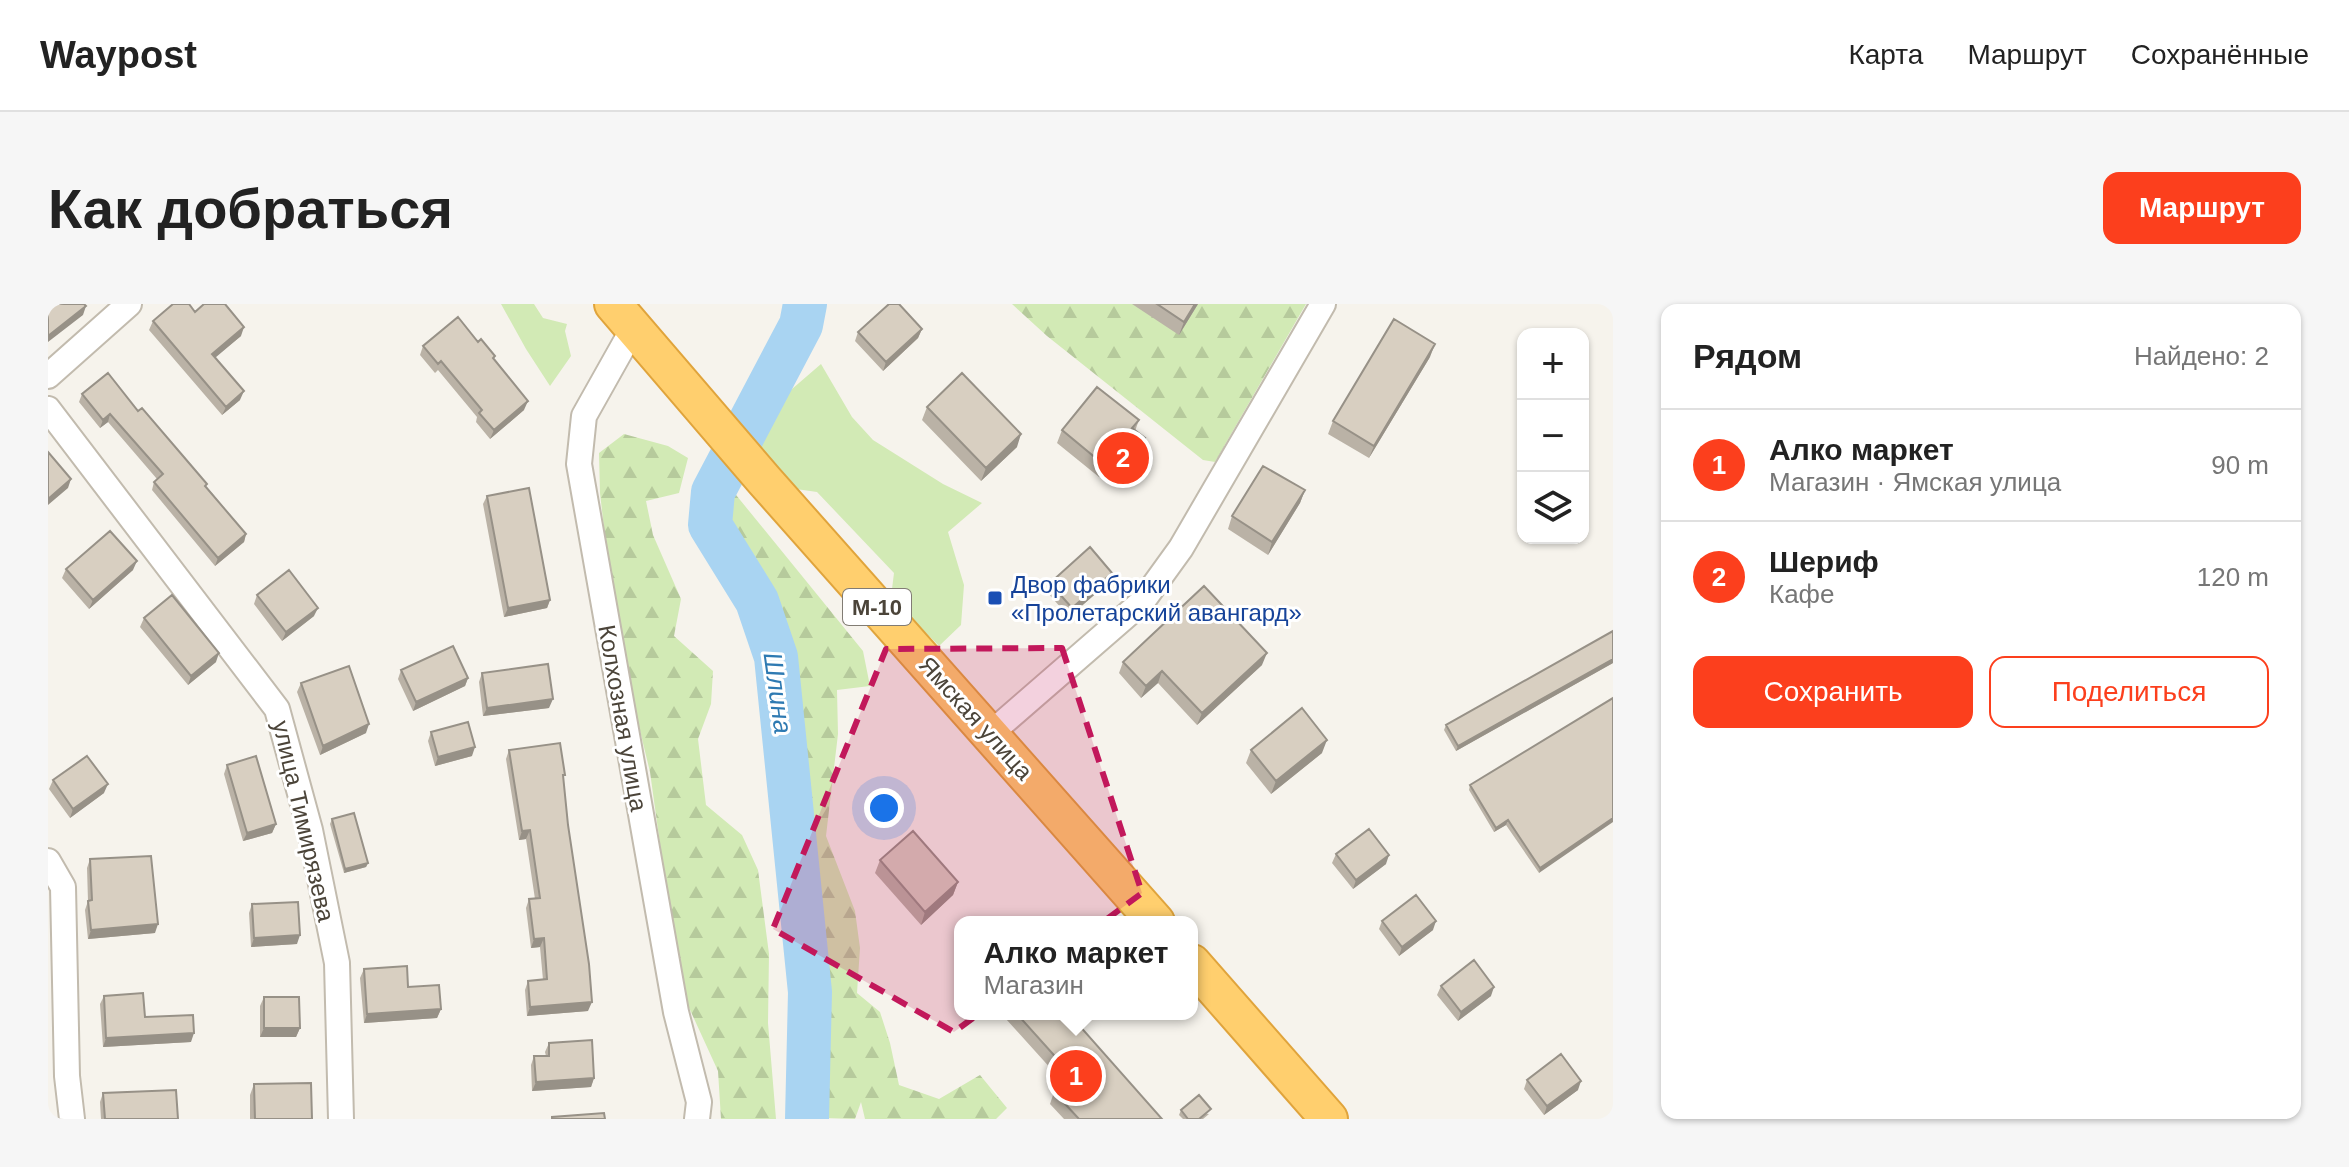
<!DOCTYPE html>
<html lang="ru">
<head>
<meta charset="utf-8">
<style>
	body { margin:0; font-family:Arial,sans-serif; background:#f6f6f6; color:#222 }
	.controls { position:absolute; right:24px; top:24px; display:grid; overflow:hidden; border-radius:16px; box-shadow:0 2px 6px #0004 }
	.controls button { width:72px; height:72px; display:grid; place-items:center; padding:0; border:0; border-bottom:2px solid #e0e0e0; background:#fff; color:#222; font:40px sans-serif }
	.you { position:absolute; left:836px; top:504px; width:28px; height:28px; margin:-20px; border:6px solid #fff; border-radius:50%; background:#1a73e8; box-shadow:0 0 0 12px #1a73e833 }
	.badge { display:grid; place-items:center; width:52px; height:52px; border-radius:50%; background:#fc3f1d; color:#fff; font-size:26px; font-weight:700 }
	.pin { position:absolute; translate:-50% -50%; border:4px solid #fff; box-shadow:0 2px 8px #0006 }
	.popup { position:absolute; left:906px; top:612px; width:244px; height:104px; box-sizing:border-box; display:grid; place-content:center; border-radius:16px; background:#fff; filter:drop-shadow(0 2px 6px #0005); font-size:26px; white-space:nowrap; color:#767676 }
	.popup b { font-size:30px; color:#222 }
	.popup::after { content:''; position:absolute; left:50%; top:100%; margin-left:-16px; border:16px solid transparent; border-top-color:#fff }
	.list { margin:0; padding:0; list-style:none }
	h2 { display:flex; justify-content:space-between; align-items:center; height:104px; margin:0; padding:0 32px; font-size:34px }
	h2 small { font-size:26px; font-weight:400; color:#767676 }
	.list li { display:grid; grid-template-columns:52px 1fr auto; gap:24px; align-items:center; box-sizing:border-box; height:112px; padding:0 32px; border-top:2px solid #e0e0e0 }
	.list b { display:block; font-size:30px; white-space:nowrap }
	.list p { margin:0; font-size:26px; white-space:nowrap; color:#767676 }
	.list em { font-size:26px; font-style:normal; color:#767676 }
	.actions { display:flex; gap:16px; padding:24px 32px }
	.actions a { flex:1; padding:18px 0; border:2px solid #fc3f1d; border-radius:16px; text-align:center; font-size:28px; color:#fc3f1d }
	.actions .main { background:#fc3f1d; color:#fff }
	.icon { flex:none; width:44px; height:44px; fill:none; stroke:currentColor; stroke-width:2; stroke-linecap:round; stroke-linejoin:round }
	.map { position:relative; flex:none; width:1565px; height:815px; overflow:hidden; border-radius:16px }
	header { display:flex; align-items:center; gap:48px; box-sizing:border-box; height:112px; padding:0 40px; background:#fff; border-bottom:2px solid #e0e0e0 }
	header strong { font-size:38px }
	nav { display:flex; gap:44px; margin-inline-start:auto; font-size:28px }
	.intro { display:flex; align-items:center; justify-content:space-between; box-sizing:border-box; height:192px; padding:0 48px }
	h1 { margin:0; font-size:56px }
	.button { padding:20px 36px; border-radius:16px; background:#fc3f1d; color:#fff; font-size:28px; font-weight:700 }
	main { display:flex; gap:48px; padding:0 48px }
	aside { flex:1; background:#fff; border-radius:16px; box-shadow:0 2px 6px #0004 }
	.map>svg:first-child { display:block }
	.grass { fill:#d2eab5 }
	.forest { fill:url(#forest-firs) }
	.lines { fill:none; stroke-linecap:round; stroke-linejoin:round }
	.river { stroke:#a9d4f2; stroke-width:44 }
	.minor-casing { stroke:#c2bbae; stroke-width:28 }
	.highway-casing { stroke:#e0a43c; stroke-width:40 }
	.minor { stroke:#fff; stroke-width:24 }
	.highway { stroke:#ffcf6e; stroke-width:36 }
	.wall { fill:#bab2a6 }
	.shaded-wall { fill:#979187 }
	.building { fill:#d8cfc1; stroke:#979187; stroke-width:2 }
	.marked { fill:#c2185b; fill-opacity:0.2; stroke:#c2185b; stroke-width:6; stroke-dasharray:16 10; stroke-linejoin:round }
	.transit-dot { fill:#1a4fb4; stroke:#fff; stroke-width:3 }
	.labels { text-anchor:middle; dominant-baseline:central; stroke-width:6; stroke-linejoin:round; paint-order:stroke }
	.shield { fill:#fff; stroke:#817c74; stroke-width:2 }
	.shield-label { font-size:22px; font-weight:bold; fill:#4b4439 }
	.transit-label { font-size:24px; fill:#164399; stroke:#fff; text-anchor:start }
	.street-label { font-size:24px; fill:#4b4439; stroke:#fff }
	.water-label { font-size:26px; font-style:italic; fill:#2e7ab2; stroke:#fff }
</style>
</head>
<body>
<header>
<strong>Waypost</strong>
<nav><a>Карта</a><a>Маршрут</a><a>Сохранённые</a></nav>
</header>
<div class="intro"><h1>Как добраться</h1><a class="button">Маршрут</a></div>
<main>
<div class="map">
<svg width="1565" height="815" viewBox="0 0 1565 815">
	<defs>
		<pattern id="forest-firs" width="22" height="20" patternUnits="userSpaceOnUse" patternTransform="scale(2)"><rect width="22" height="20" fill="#d2eab5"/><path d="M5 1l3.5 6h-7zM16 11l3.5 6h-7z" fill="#b6ca9c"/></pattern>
	</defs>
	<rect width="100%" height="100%" fill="#f6f3ec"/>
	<path class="grass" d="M453,0H486L495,14L519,20L517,27L523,52L502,82L478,45Z
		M773,60L804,113L825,136L895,180L934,199L900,228L916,281L913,321L891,342L843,293L846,269L769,188L741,184L708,141L712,125L722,104Z"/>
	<path class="forest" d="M964,0H1258L1167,158L1155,156L999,32Z
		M576,130L620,142L640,154L631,189L598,197L605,231L633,295L626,332L665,367L663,400L650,435L658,501L694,531L710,566L721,650L720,719L728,815H673L670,767L632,684L602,468L579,373L561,268L552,189L551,149Z
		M684,186L815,347L822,382L789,386L790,430L778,532L807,607L812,644L809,689L832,708L842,739L851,781L891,795L932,771L959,804L948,815H817L813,798L807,815L777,814L776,724L769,624L757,538L743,370L734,316L695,253L670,220Z"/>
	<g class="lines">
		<path class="river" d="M757,0L753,21L665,188L662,221L709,297L728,353L762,688L759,815"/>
		<defs>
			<path id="minor" d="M586,23L536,112L531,160L628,708L651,798L649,815
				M0,72L81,0
				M0,105L229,405L262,526L289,659L293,815
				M942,430L1094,298L1133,244L1275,0
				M0,557L15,583L19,772L24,815"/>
			<path id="highway" d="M565,0L716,176L1108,618
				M1144,659L1281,815"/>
		</defs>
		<use href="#minor" class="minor-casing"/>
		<use href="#highway" class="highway-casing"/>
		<use href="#minor" class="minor"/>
		<use href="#highway" class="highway"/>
	</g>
	<path class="wall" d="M1084,0H1150L1131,31Z
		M105,17L193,32L167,53L192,96L174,111L101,26Z
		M874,25L870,34L835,67L807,37L810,28Z
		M430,38L447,52L446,55L476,106L442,135L428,118L429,113L390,66L387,69L372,51L375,42Z
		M1382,53L1321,154L1280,130L1285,117Z
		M34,90L90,107L158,182L198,230L196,238L167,262L104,186L106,178L109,175L60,118L52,124L31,98Z
		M879,103L969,143L933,177L874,116Z
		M1091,116L1087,127L1092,147L1073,170L1061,160L1051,173L1009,139L1014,126Z
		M1257,186L1252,199L1220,251L1180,225L1184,212Z
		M439,192L502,296L499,304L456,313L435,200Z
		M18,265L85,266L41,305L14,274Z
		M1061,278L1021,313L999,288L1002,279Z
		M209,291L266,312L234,337L206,300Z
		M96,314L168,358L140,381L92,323Z
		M1565,327V359L1408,447L1396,426L1398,421Z
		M1075,358L1214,361L1149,421L1110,379L1093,394L1071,369Z
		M353,366L420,374L417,382L365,407L350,375Z
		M434,369L501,404L435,412L431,378Z
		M253,379L318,429L272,451L249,388Z
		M1565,394L1491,569L1458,521L1446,528L1421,486L1422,481Z
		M383,428L424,452L387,462L380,437Z
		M461,446L515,477L540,707L479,712L477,686L480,677L495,676L492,643L483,644L478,604L481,595H487L478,535L471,536L458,455Z
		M1203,446L1274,449L1223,490L1198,459Z
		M179,461L228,520L224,529L195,537L176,470Z
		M5,476L56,489L22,514L1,485Z
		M284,515L320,559L318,563L296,569L282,520Z
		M1288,550L1338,560L1305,585L1284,559Z
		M42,555L107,629L40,635L37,606L40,597L39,564Z
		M832,556L910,578L905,591L873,621L827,569Z
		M204,600L249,640L203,643L201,609Z
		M1334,617L1385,626L1351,652L1331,625Z
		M912,646V662L907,657Z
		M316,665L360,683L393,705L389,714L316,719L312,674Z
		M1393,682L1443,692L1410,717L1389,691Z
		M56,692L97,713L143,738L55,743L52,700Z
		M216,693L252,724L248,733H212V702Z
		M959,710H1024L1023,712L1114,815H1016L1002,800L1006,788L1009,785L1002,777L1005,767L958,715Z
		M501,739L546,774L543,783L484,787L483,761L486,752H498L497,748Z
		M1479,776L1530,786L1496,811L1476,785Z
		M206,780L264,815H202V791Z
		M55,789L130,815H53L52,798Z
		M1133,806L1161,810L1155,815H1135L1131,811Z"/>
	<path class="shaded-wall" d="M1147,0H1150L1131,31L1136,18Z
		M38,2L35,11L0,38V32Z
		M196,23L193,32L161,59L164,50Z
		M874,25L870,34L835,67L838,58Z
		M1387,40L1382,53L1321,154L1326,142Z
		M196,87L192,96L174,111L178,103Z
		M480,97L476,106L442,135L446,126Z
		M62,110L60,118L52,124L55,116Z
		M973,130L969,143L933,177L938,164Z
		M1097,134L1092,147L1073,170L1078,157Z
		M1065,147L1061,160L1051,173L1055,160Z
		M23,175L20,184L0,201V195Z
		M1257,186L1252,199L1220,251L1224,238Z
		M198,230L196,238L167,262L170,254Z
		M89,257L85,266L41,305L45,296Z
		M1064,269L1061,278L1021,313L1024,304Z
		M502,296L499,304L456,313L460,304Z
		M270,304L266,312L234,337L238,328Z
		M171,349L168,358L140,381L143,372Z
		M1219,349L1214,361L1149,421L1154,409Z
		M1565,355V359L1408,447L1410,442Z
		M1114,367L1110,379L1093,394L1098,382Z
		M420,374L417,382L365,407L368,398Z
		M505,395L501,404L435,412L439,404Z
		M321,420L318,429L272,451L275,442Z
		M1279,436L1274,449L1223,490L1228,477Z
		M427,443L424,452L387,462L390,453Z
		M60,480L56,489L22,514L25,505Z
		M1565,514V518L1491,569L1492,564Z
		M1460,516L1458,521L1446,528L1448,524Z
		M228,520L224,529L195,537L199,529Z
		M482,526L478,535L471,536L474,527Z
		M1341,551L1338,560L1305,585L1308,576Z
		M320,559L318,563L296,569L297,565Z
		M910,578L905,591L873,621L877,608Z
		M1388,617L1385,626L1351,652L1354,643Z
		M110,620L107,629L40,635L43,626Z
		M252,631L249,640L203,643L206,634Z
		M496,634L492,643L483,644L486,635Z
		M1446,683L1443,692L1410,717L1413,708Z
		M544,698L540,707L479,712L482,703Z
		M393,705L389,714L316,719L319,710Z
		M216,724H252L248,733H212Z
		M146,729L143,738L55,743L58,734Z
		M546,774L543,783L484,787L488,778Z
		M1533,777L1530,786L1496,811L1499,802Z"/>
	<path class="building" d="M0,0H36L38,2L0,32Z
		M125,0H141L147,8L156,0H177L196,23L164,50L196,87L178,103L105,17Z
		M841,0H851L874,25L838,58L810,28Z
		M1109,0H1147L1136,18Z
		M410,13L430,38L433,35L447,52L445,54L480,97L446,126L431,109L434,106L393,57L390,60L375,42Z
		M1346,15L1387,40L1326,142L1285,117Z
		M60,69L90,107L94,104L141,159L159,180L157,182L198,230L170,254L106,178L115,170L62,110L55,116L34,90Z
		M914,69L973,130L938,164L879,103Z
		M1049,83L1091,116L1084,124L1097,134L1078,157L1065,147L1055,160L1014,126Z
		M0,148L23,175L0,195Z
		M1215,162L1257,186L1224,238L1184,212Z
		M481,184L502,296L460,304L439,192Z
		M62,227L89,257L45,296L18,265Z
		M1042,243L1064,269L1024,304L1002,279Z
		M241,266L270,304L238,328L209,291Z
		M1156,282L1219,349L1154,409L1114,367L1098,382L1075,358Z
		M124,291L171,349L143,372L96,314Z
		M1565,327V355L1410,442L1398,421Z
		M405,342L420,374L368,398L353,366Z
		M500,360L505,395L439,404L434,369Z
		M301,362L321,420L275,442L253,379Z
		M1565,394V514L1492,564L1460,516L1448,524L1422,481Z
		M1254,404L1279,436L1228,477L1203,446Z
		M420,418L427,443L390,453L383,428Z
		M512,439L517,471H515L520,521L541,660L544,698L482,703L480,677L499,675L496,634L486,635L481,595L492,594L482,526L474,527L461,446Z
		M39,452L60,480L25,505L5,476Z
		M208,452L228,520L199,529L179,461Z
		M306,509L320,559L297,565L284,515Z
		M1321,525L1341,551L1308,576L1288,550Z
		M865,527L910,578L877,608L832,556Z
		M103,552L110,620L43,626L40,597L44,596L42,555Z
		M1368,591L1388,617L1354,643L1334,617Z
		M250,598L252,631L206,634L204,600Z
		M1426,656L1446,683L1413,708L1393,682Z
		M359,662L360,683L391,681L393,705L319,710L316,665Z
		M95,689L97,713L145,711L146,729L58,734L56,692Z
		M216,693H251L252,724H216Z
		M969,710H1023L1022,711L1114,815H1031L1006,788L1018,778L1006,765L1013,759Z
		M544,736L546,774L488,778L486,752H501V739Z
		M1513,750L1533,777L1499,802L1479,776Z
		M263,779L264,815H207L206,780Z
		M128,786L130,815H57L55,789Z
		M1151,791L1163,805L1151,815H1140L1133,806Z
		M556,809L557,815H504V813Z"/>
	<path class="marked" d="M1014,344L1094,589L906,728L725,625L838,345Z"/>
	<rect class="transit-dot" x="939" y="286" width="16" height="16" rx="4"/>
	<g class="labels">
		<rect class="shield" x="795" y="285" width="68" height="36" rx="6"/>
		<g class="shield-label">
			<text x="829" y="303">М-10</text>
		</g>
		<g class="transit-label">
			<text x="963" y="280">Двор фабрики<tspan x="963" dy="28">«Пролетарский авангард»</tspan></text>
		</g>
		<g class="street-label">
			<text transform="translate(575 414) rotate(80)">Колхозная улица</text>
			<text transform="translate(928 414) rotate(48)">Ямская улица</text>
			<text transform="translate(256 517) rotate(77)">улица Тимирязева</text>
		</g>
		<g class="water-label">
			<text transform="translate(730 389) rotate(82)">Шлина</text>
		</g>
	</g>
</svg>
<div class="controls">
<button>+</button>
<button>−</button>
<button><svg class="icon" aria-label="layers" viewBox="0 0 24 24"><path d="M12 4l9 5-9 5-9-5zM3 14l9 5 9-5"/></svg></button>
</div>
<div class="you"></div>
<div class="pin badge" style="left:1028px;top:772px">1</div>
<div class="popup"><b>Алко маркет</b>Магазин</div>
<div class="pin badge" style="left:1075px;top:154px">2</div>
</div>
<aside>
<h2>Рядом<small>Найдено: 2</small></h2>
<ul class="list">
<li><span class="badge">1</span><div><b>Алко маркет</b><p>Магазин · Ямская улица</p></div><em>90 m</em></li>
<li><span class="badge">2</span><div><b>Шериф</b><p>Кафе</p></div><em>120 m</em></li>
</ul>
<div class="actions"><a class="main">Сохранить</a><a>Поделиться</a></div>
</aside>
</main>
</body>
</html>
